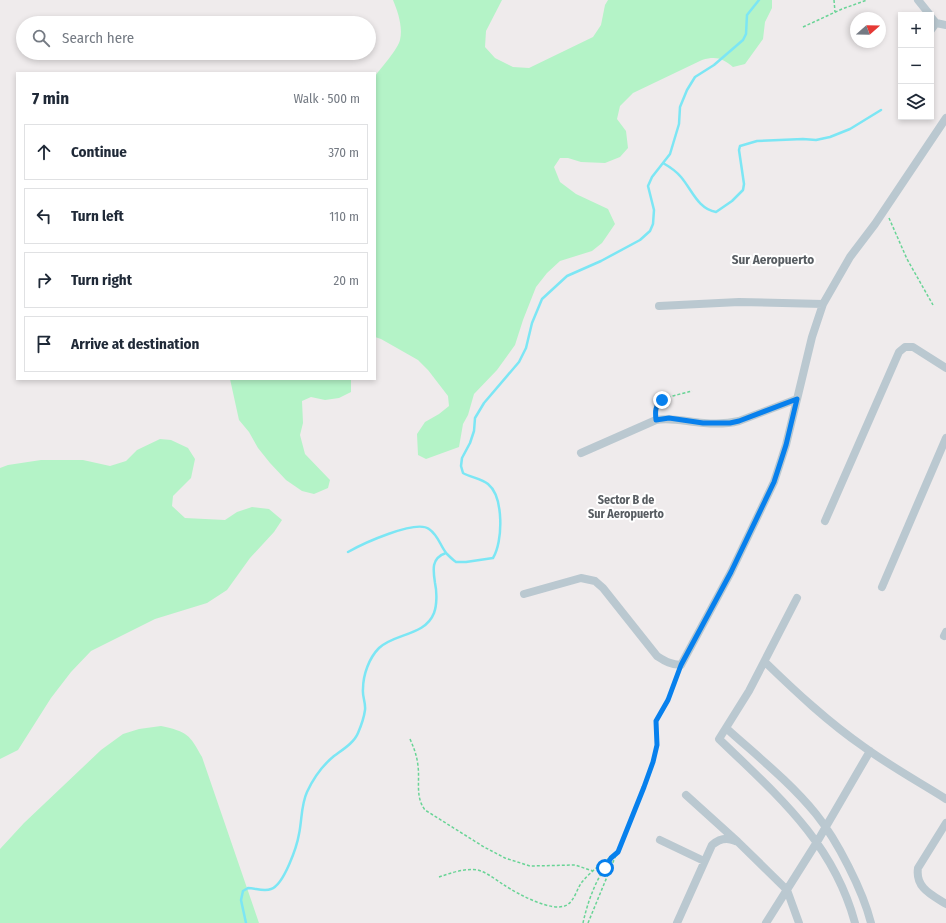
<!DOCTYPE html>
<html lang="en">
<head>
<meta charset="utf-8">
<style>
	body { margin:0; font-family:"Fira Sans Condensed",sans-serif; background:#f2f2f3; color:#1f2937 }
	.controls { position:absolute; right:12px; top:12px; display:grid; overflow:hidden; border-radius:0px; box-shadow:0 2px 6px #0003 }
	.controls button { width:36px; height:36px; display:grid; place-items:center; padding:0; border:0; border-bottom:1px solid #e0e1e3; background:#fff; color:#1f2937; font:20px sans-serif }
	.compass { position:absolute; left:850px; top:12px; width:36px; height:36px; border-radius:50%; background:#fff; box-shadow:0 2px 6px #0003; rotate:70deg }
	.stop { position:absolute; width:12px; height:12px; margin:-9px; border:3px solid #0780ed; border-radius:50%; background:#fff }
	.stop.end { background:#0780ed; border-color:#fff; box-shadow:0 1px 4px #0008 }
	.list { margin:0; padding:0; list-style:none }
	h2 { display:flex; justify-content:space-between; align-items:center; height:52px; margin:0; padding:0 16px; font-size:17px }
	h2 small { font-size:13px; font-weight:400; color:#747a83 }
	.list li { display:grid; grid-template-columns:26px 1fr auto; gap:12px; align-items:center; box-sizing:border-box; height:56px; margin:0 8px 8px; padding:0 8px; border:1px solid #e0e1e3; border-radius:0px }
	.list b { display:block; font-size:15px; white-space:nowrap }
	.list em { font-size:13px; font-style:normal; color:#747a83 }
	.icon { flex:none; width:22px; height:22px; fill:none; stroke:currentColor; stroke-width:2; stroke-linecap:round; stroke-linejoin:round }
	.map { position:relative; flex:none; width:946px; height:923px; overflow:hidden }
	.search { position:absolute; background:#fff; box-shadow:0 2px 6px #0003; left:16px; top:16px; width:360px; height:44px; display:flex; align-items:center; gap:10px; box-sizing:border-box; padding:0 14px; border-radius:22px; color:#747a83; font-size:15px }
	.panel { position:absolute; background:#fff; box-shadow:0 2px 6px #0003; left:16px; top:72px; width:360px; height:308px; border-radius:0px }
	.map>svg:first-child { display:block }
	.green { fill:#b4f3c7 }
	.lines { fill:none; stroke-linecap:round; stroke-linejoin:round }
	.stream { stroke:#7ce6f4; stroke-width:2.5 }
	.path { stroke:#69d496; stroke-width:1.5; stroke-dasharray:3 2; stroke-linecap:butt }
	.minor { stroke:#bac8d0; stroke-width:8 }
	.route { stroke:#0780ed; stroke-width:5 }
	.labels { text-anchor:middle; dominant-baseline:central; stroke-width:4; stroke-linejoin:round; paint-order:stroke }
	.neighbourhood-label { font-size:12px; font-weight:bold; fill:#585d62; stroke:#fff }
	.quarter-label { font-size:13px; font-weight:bold; fill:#585d62; stroke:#fff }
</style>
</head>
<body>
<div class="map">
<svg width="946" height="923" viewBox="0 0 946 923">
	<rect width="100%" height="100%" fill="#efebec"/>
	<path class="green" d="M393,0H502L486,31L485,47L495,58L513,67L529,68L593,37L601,25L605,5L608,0H772V8L765,22L763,39L745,64L733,67C722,58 716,56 702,60L633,93L620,106L617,119L626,131L628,148L620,157L605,163L581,162L568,158H560L554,167L560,182L576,194L608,209L615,224L602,243L592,251L560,261L547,273L536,287L523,320L515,345L497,370L474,394L468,415L463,424L459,447L426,459L418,455L417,434L425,422L439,414L449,406L448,396L428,370L418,360L381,339L375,337V76C381,68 398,49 400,40C403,27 398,12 393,0Z
		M230,379H351V392L339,398L325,400L311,397L302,401L303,423L300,435L305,454L330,480L328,488L314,494L302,491L286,480L270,463L258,448L249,432L239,420Z
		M160,439L171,440L188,448L195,459L191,478L173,496L172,506L185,518L225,520L237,512L252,507L269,509L282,520L274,532L250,558L227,590L207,603L155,619L91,651L71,672L51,698L18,750L0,759V468L8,465L41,460H83L110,466L126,461L137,450Z
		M161,726C188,732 189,734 202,757L259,923H0V849L24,823L101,750L123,734L139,729Z"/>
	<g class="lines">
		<path class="stream" d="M663,163C670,167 676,171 681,177C692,190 698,209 716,212L732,201L743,190L744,184L739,150L740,146L757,141L803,139L816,140L830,137L850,129L881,110
			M348,552C362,544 416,519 429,529C439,536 440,546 447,554C450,557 453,560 456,562H466L493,558C503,542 504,497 488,484C482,479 470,477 463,473L461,466L462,458L470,443L474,431L475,418L484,403L519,362L526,348L532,323L542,299L567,276L601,261L640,240L650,231L653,224L654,210L648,186L652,177L670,154L679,124L680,107L687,90L695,77L714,65L743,40L746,34L747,15L759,0
			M246,923L241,900L243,891L248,888C255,888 264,892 271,889C284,885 297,846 299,834C302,820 301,805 307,792C313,779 323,765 334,756C342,750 354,743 358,733C361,726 364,718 365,710C366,703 362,696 363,689C363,675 369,658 379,648C395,633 425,636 434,613C437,605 437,592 435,583C433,570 431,558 446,553"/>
		<path class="path" d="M834,0L835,12
			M803,27L842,9L867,0
			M889,218L907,259L933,305
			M655,412C658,396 679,395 692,391
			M410,739C414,748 417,756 418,766C420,781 415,797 425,810L484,847L505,858L530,866L575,865L593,871
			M439,877C451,873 464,868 478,870C488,873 496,880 504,885C518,894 552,913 567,905C575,900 577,888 582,882C592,870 605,861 618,852
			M583,923C588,900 597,876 612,858
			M588,923L644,787L656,751V721L668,700L678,673"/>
		<path class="minor" d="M918,0L930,15
			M931,17L936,23L946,25
			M931,30L936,23
			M659,306L739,302L823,304
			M581,453L656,420C672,417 687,422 704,423C715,424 727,424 739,421L797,399
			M825,521L899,352L905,347H913L946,368
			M882,587L946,438
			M524,594L581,578L595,581L603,588L657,656C665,661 671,665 681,665L731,572L774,482L786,445L812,337L823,304L850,257L875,224L946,118
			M797,598L749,691L719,739C777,795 833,842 855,923
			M944,636L946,632
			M765,662C796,692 828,722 864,747C890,766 919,782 946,799
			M726,728C757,756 790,782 816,814C837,840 863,891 871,923
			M686,795L738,842L787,890L799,923
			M946,823L918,868C915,888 932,895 946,904
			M660,840L704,861
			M677,923L712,845C719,839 727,837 735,841
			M766,923L817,842L870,751"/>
	</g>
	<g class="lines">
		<path class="route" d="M605,868L611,858L618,852L644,787L653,762L657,745L656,721L668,700L681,665L731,572L774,482L786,445L797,399L739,421L730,423H703L669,418L656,420C655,411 655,406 662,400"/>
	</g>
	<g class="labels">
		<g class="neighbourhood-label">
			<text x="626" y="500">Sector B de<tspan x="626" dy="14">Sur Aeropuerto</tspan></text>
		</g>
		<g class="quarter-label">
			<text x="773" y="259">Sur Aeropuerto</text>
		</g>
	</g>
</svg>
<div class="controls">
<button>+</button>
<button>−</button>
<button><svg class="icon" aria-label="layers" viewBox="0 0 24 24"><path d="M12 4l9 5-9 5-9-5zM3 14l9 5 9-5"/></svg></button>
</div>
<svg class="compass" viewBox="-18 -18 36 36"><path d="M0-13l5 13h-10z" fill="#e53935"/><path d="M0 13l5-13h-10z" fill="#747a83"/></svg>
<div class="stop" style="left:605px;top:868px"></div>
<div class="stop end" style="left:662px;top:400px"></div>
<div class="search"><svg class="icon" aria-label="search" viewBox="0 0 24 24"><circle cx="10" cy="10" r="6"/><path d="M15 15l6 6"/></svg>Search here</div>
<section class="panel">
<h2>7 min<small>Walk · 500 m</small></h2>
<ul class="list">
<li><svg class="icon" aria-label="ahead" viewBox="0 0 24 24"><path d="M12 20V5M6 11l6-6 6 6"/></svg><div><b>Continue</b></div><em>370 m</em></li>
<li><svg class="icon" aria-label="left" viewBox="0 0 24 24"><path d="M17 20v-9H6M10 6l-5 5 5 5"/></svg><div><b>Turn left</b></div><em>110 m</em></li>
<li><svg class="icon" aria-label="right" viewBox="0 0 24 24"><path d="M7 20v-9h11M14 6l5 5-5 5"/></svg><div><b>Turn right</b></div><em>20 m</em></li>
<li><svg class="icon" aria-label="arrive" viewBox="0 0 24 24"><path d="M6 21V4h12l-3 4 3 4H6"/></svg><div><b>Arrive at destination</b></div></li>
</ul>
</section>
</div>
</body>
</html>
